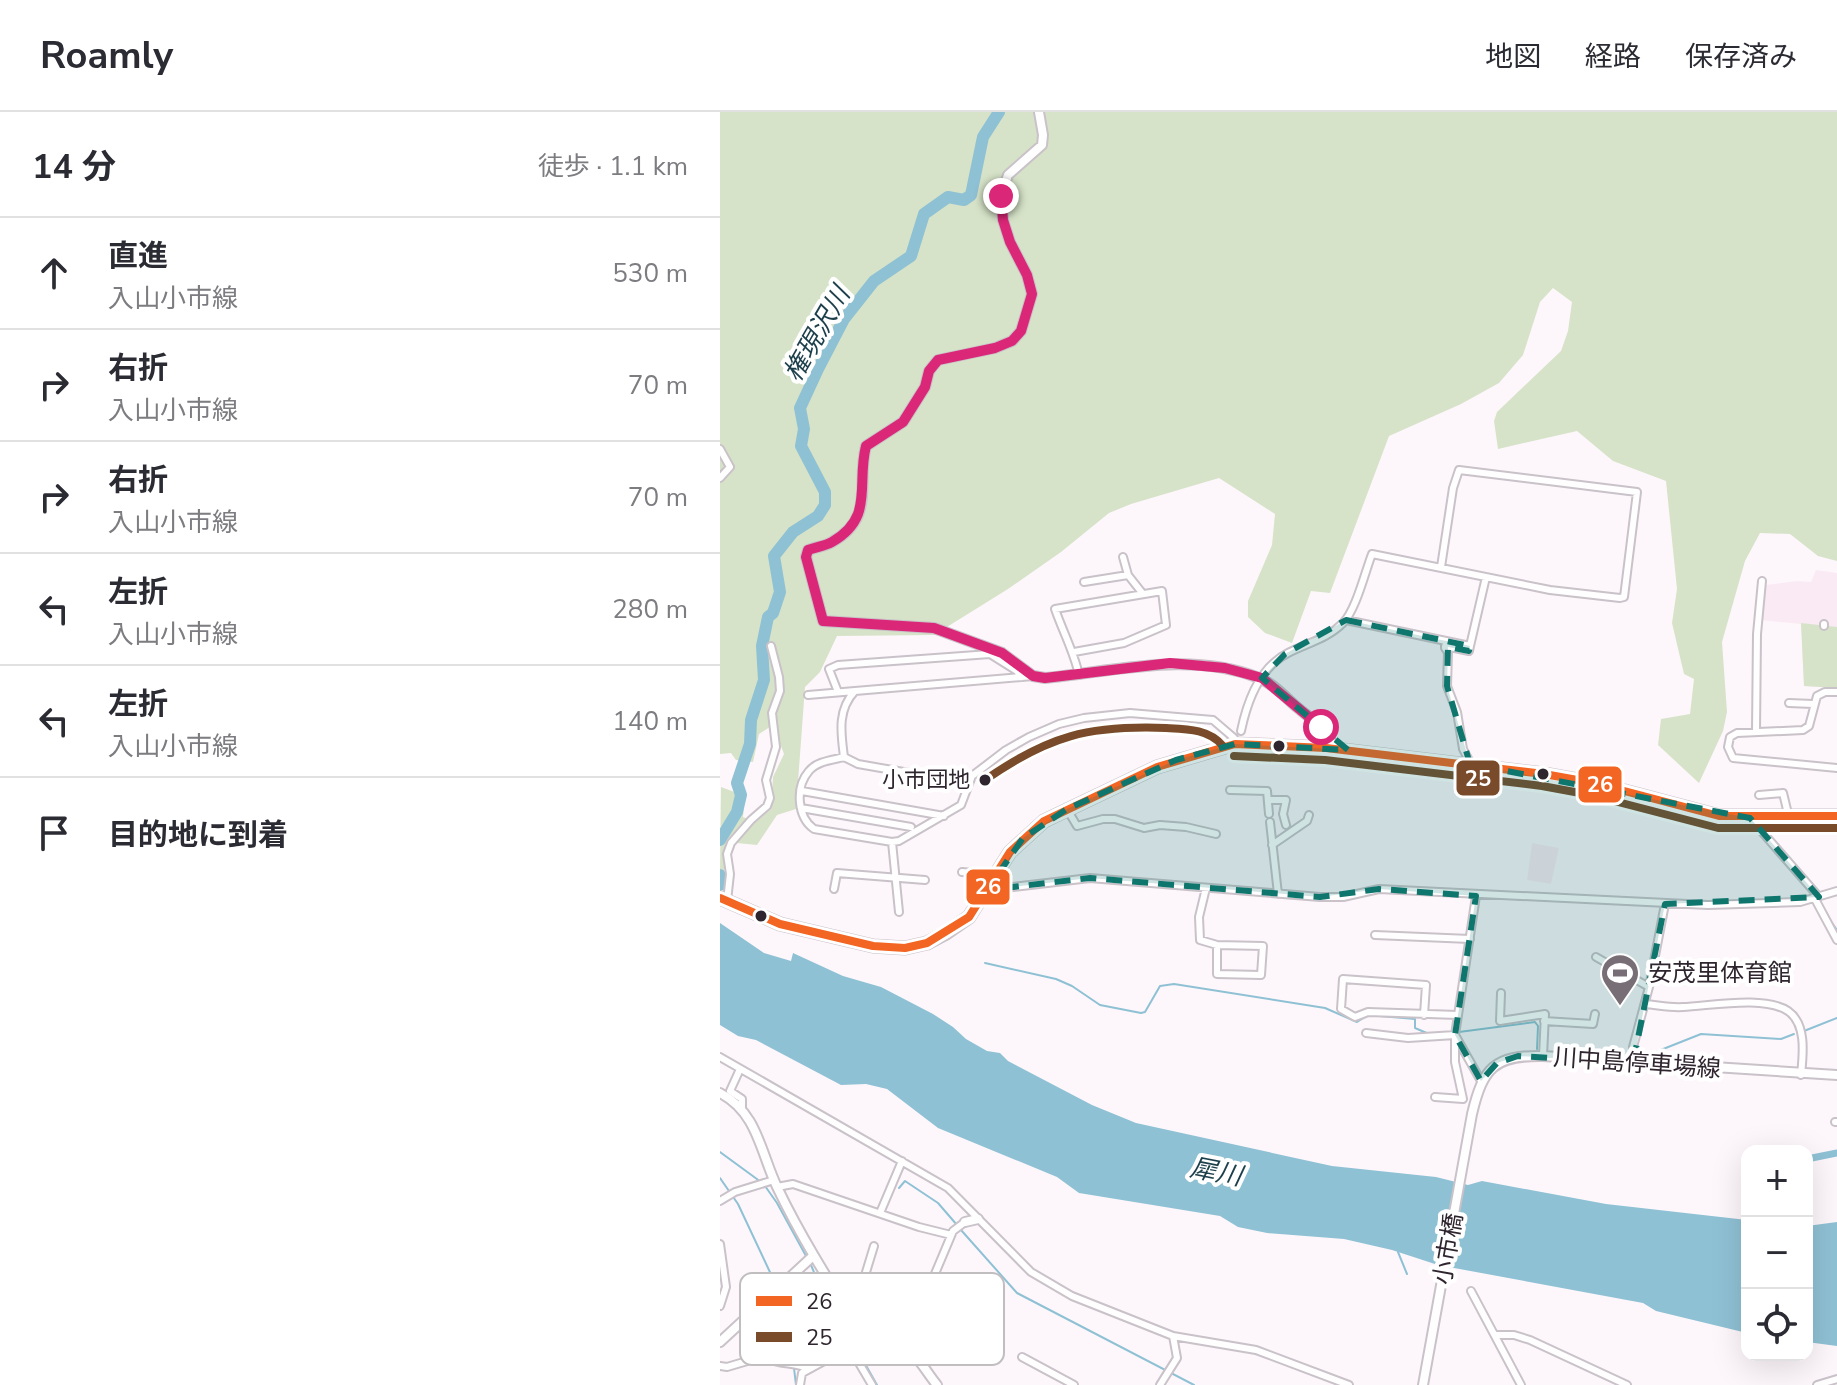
<!DOCTYPE html>
<html lang="ja">
<head>
<meta charset="utf-8">
<style>
	body { margin:0; font-family:"Nunito Sans","Noto Sans JP",sans-serif; background:#f7f7f7; color:#2b2b33 }
	.controls { position:absolute; right:24px; bottom:24px; display:grid; overflow:hidden; border-radius:16px; box-shadow:0 8px 32px #0002 }
	.controls button { width:72px; height:72px; display:grid; place-items:center; padding:0; border:0; border-bottom:2px solid #e1e1e2; background:#fff; color:#2b2b33; font:40px sans-serif }
	.stop { position:absolute; width:24px; height:24px; margin:-18px; border:6px solid #db2777; border-radius:50%; background:#fff }
	.stop.end { background:#db2777; border-color:#fff; box-shadow:0 2px 8px #0008 }
	.list { margin:0; padding:0; list-style:none }
	h2 { display:flex; justify-content:space-between; align-items:center; height:104px; margin:0; padding:0 32px; font-size:34px }
	h2 small { font-size:26px; font-weight:400; color:#7c7c81 }
	.list li { display:grid; grid-template-columns:52px 1fr auto; gap:24px; align-items:center; box-sizing:border-box; height:112px; padding:0 32px; border-top:2px solid #e1e1e2 }
	.list b { display:block; font-size:30px; white-space:nowrap }
	.list p { margin:0; font-size:26px; white-space:nowrap; color:#7c7c81 }
	.list em { font-size:26px; font-style:normal; color:#7c7c81 }
	.icon { flex:none; width:44px; height:44px; fill:none; stroke:currentColor; stroke-width:2; stroke-linecap:round; stroke-linejoin:round }
	.map { position:relative; flex:none; width:1117px; height:1273px; overflow:hidden }
	header { display:flex; align-items:center; gap:48px; box-sizing:border-box; height:112px; padding:0 40px; background:#fff; border-bottom:2px solid #e1e1e2 }
	header strong { font-size:38px }
	nav { display:flex; gap:44px; margin-inline-start:auto; font-size:28px }
	main { display:flex }
	aside { flex:1; background:#fff }
	.map>svg:first-child { display:block }
	.education { fill:#faeaf4 }
	.green { fill:#d6e3c8 }
	.water { fill:#8fc1d4 }
	.lines { fill:none; stroke-linecap:round; stroke-linejoin:round }
	.stream { stroke:#8fc1d4; stroke-width:2 }
	.canal { stroke:#8fc1d4; stroke-width:7 }
	.river { stroke:#8fc1d4; stroke-width:12 }
	.street-casing { stroke:#c9c2c8; stroke-width:10 }
	.secondary-casing { stroke:#c9c2c8; stroke-width:12 }
	.highway-casing { stroke:#c9c2c8; stroke-width:15 }
	.street { stroke:#fffeff; stroke-width:6 }
	.secondary { stroke:#fffeff; stroke-width:8 }
	.highway { stroke:#fffeff; stroke-width:11 }
	.bus-1-casing { stroke:#fff; stroke-width:14 }
	.bus-2-casing { stroke:#fff; stroke-width:14 }
	.bus-1 { stroke:#f26522; stroke-width:8 }
	.bus-2 { stroke:#7a4b2a; stroke-width:8 }
	.route { stroke:#db2777; stroke-width:10 }
	.marked { fill:#0f766e; fill-opacity:0.2; stroke:#0f766e; stroke-width:6; stroke-dasharray:16 10; stroke-linejoin:round }
	.bus-dot { fill:#2f252e; stroke:#fff; stroke-width:3 }
	.labels { text-anchor:middle; dominant-baseline:central; stroke-width:8; stroke-linejoin:round; paint-order:stroke }
	.bus-label { font-size:22px; fill:#2f252e; stroke:#fff; text-anchor:end }
	.poi-label { font-size:24px; fill:#2f252e; stroke:#fff; text-anchor:start }
	.street-label { font-size:24px; fill:#2f252e; stroke:#fff }
	.water-label { font-size:26px; font-style:italic; fill:#1c3f4b; stroke:#fff }
	.key { fill:#fff; stroke:#c1bec0; stroke-width:2 }
	.key-label { font-size:22px; fill:#2f252e }
	.line-badge { stroke:#fff; stroke-width:3 }
	.badge-label { font-size:22px; text-anchor:middle; font-weight:bold; fill:#fff }
</style>
</head>
<body>
<header>
<strong>Roamly</strong>
<nav><a>地図</a><a>経路</a><a>保存済み</a></nav>
</header>
<main>
<aside>
<h2>14 分<small>徒歩 · 1.1 km</small></h2>
<ul class="list">
<li><svg class="icon" aria-label="ahead" viewBox="0 0 24 24"><path d="M12 20V5M6 11l6-6 6 6"/></svg><div><b>直進</b><p>入山小市線</p></div><em>530 m</em></li>
<li><svg class="icon" aria-label="right" viewBox="0 0 24 24"><path d="M7 20v-9h11M14 6l5 5-5 5"/></svg><div><b>右折</b><p>入山小市線</p></div><em>70 m</em></li>
<li><svg class="icon" aria-label="right" viewBox="0 0 24 24"><path d="M7 20v-9h11M14 6l5 5-5 5"/></svg><div><b>右折</b><p>入山小市線</p></div><em>70 m</em></li>
<li><svg class="icon" aria-label="left" viewBox="0 0 24 24"><path d="M17 20v-9H6M10 6l-5 5 5 5"/></svg><div><b>左折</b><p>入山小市線</p></div><em>280 m</em></li>
<li><svg class="icon" aria-label="left" viewBox="0 0 24 24"><path d="M17 20v-9H6M10 6l-5 5 5 5"/></svg><div><b>左折</b><p>入山小市線</p></div><em>140 m</em></li>
<li><svg class="icon" aria-label="arrive" viewBox="0 0 24 24"><path d="M6 21V4h12l-3 4 3 4H6"/></svg><div><b>目的地に到着</b></div></li>
</ul>
</aside>
<div class="map">
<svg width="1117" height="1273" viewBox="0 0 1117 1273">
	<rect width="100%" height="100%" fill="#fdf7fc"/>
	<path class="education" d="M1096,458L1117,461V576L1084,574L1081,512L1041,508L1046,473L1077,469L1091,470Z
		M812,731L839,736L831,772L807,768Z"/>
	<path class="green" d="M0,0H1117V449L1098,444L1070,422L1040,421L1025,449L1002,530L1007,600L1003,619L979,671L938,633L941,607L970,602L974,567L964,562L952,511L957,477L946,369L893,349L857,319L778,337L774,309L777,300L841,239L848,219L852,190L833,176L820,190L803,243L779,271L741,292L669,324L610,481L591,479L572,531L545,521L528,505V489L552,433L555,402L499,366L411,392L389,401L341,440L288,477L214,523L117,524L100,560L85,575L76,697L57,703L37,733L7,730L4,762L0,761L1,675L25,684L23,705L36,710L51,697L53,665L64,642L53,613L39,622L33,650L16,648L11,641L0,642Z
		M1081,511L1117,515V576L1084,574Z"/>
	<path class="water" d="M0,811L44,841L71,849L73,841L123,864L161,875L213,902L233,915L246,927L267,939L280,941L288,949L372,993L416,1011L612,1054L716,1065L748,1073L762,1069L886,1092L1027,1108V1221L936,1199L923,1191L718,1153L672,1138L624,1127L547,1121L518,1115L500,1104L359,1081L337,1065L218,1016L167,977L146,972L121,973L36,928L18,924L0,913Z
		M1117,1110V1234L1087,1230V1114Z"/>
	<g class="lines">
		<path class="stream" d="M1108,806L1117,818
			M265,851L336,867L352,874L380,893L421,901L425,900L440,874L454,872L605,896L637,910L648,903L695,907V916L709,922
			M1084,919L1117,906
			M739,920L815,910L818,914L817,937
			M923,945L981,922L1061,927L1074,922
			M0,1040L41,1070
			M0,1066L18,1092L56,1173
			M45,1074L57,1091L86,1144
			M179,1076L185,1069L218,1091L237,1113
			M241,1118L297,1181L474,1273
			M678,1140L687,1162
			M91,1153L103,1182L128,1222
			M59,1182L69,1214L76,1273
			M134,1232L157,1273"/>
		<path class="canal" d="M1087,1047L1117,1041"/>
		<path class="river" d="M0,728L17,700L21,683L17,671L30,632L31,608L44,568L42,534L48,505L53,501L60,480L54,444L73,420L98,404L105,393V380L81,334L84,317L80,296L98,257L124,207L154,169L191,144L204,102L228,85L244,88L251,83L263,25L279,0
			M0,763V773"/>
		<defs>
			<path id="street" d="M0,337L10,355L0,366
				M403,445L408,463
				M364,470L408,463L423,482
				M626,508L750,534L766,465
				M1104,514V512
				M750,534L749,539L725,534V536L728,540L727,574L737,600L743,637L751,652
				M354,540L404,531L446,513L442,479L335,497C343,520 354,540 359,563
				M313,564L135,579C117,598 121,621 124,645L138,652L230,668L252,664L286,638L309,625L339,612L364,606L410,601L493,608L514,626L515,632
				M118,580L109,557L118,553L270,542L297,559L302,565
				M1117,580H1105L1097,584L1089,614L1083,618L1017,621L1010,625L1008,635L1013,646L1117,656
				M88,583L135,579
				M1069,591L1093,592
				M521,619C527,590 540,555 568,541C587,531 607,527 623,511C636,498 645,460 652,442L830,478L900,486L904,485L917,380L739,358L733,376L721,455
				M1036,619L1037,522L1042,469
				M124,645C113,648 97,649 89,659C75,675 77,705 94,717L172,730L179,729L241,693L252,664
				M510,678L547,679L549,702
				M82,679L224,704
				M1039,683L1063,681L1069,706
				M548,688H566L563,702L566,713
				M81,696L191,715
				M347,697L357,714L383,707H395L424,716L440,713L466,715L496,722
				M1030,706L1099,785
				M550,710L558,782
				M172,730L179,800
				M552,733L587,709L589,703
				M242,760L274,763
				M486,776L479,805L480,828L497,833L543,834L541,863L497,862V833
				M114,777L117,761L205,768
				M267,778L370,766L600,785H623L659,777L988,793L1080,790L1117,779
				M756,784L735,923L761,969
				M1095,787L1117,828
				M7,789L10,762L7,742L11,731L31,708L47,694L50,686L46,668L56,635L52,601L60,579L59,565L51,534
				M655,823L750,827
				M876,845L929,875
				M781,881L780,909L825,902L823,944
				M925,892C938,893 950,896 963,895C990,894 1044,883 1068,899C1087,912 1083,943 1081,963
				M704,903L706,873L623,867L621,897L635,905L648,900L738,903
				M824,909L873,912L875,902
				M646,921L688,926L735,923V950L743,987L715,985
				M0,945L228,1076L311,1160L352,1184L453,1224L536,1238L629,1273
				M913,951V935L929,875L945,792
				M20,957L10,979L22,987V998
				M1115,1010H1117
				M57,1075L73,1072L199,1115L231,1123
				M0,1089L15,1080L54,1068
				M160,1101L182,1049
				M0,1132L6,1175L0,1194
				M751,1179L801,1273
				M132,1206L154,1134
				M776,1223H794L810,1228L907,1273
				M185,1233L233,1119L245,1110
				M129,1234L152,1273
				M302,1245L354,1273
				M0,1254L7,1255L44,1244C58,1254 75,1249 89,1257
				M80,1273L82,1261L126,1237L136,1213
				M440,1273L457,1246L453,1224
				M1097,1273L1117,1267"/>
			<path id="secondary" d="M319,0L323,23L322,33L288,63L281,84L283,108L290,130L307,163L312,182L301,219L292,229L275,236L218,248L209,259L205,275L183,310L146,334C136,372 156,405 112,430C106,434 96,435 88,438L86,445L103,509L214,516L282,541L313,564L325,566C396,559 471,539 539,566C553,571 566,586 578,596C592,608 610,618 613,637
				M0,981C38,1000 41,1043 58,1077C80,1123 107,1166 134,1209C143,1225 167,1224 182,1232C195,1239 207,1261 217,1273
				M245,1110L258,1107
				M0,1230L93,1144
				M703,1273L752,1002C763,956 774,943 823,944L1117,963"/>
			<path id="highway" d="M0,786L60,812L153,834L185,836L207,831L226,821L249,805L290,740L324,709L437,655L515,632L606,636L824,662L874,671L999,704H1117"/>
		</defs>
		<use href="#street" class="street-casing"/>
		<use href="#secondary" class="secondary-casing"/>
		<use href="#highway" class="highway-casing"/>
		<use href="#street" class="street"/>
		<use href="#secondary" class="secondary"/>
		<use href="#highway" class="highway"/>
		<defs>
			<path id="bus-1" d="M0,786L60,812L153,834L185,836L207,831L249,805L290,740L324,709L437,655L515,632L606,636L824,662L874,671L999,704H1117"/>
			<path id="bus-2" d="M514,644L605,648L822,674L871,683L998,716H1117
				M265,668C328,624 369,613 446,616C467,617 489,617 503,634"/>
		</defs>
		<use href="#bus-1" class="bus-1-casing"/>
		<use href="#bus-2" class="bus-2-casing"/>
		<use href="#bus-1" class="bus-1"/>
		<use href="#bus-2" class="bus-2"/>
	</g>
	<g class="lines">
		<path class="route" d="M281,84L283,108L290,130L307,163L312,182L301,219L292,229L275,236L218,248L209,259L205,275L183,310L146,334C136,373 155,405 112,430C105,434 96,435 88,438L86,445L103,509L214,516L282,541L313,564L325,566L450,551L505,556L542,566L601,615"/>
	</g>
	<path class="marked" d="M626,508L750,534L749,539L728,535L727,574L750,652L1030,706L1099,785L945,792L913,951L798,944L777,951L761,969L735,923L756,784L659,777L600,785L370,766L267,778L303,726L347,697L456,648L515,632L628,638L542,566L565,542Z"/>
	<defs>
		<symbol id="stadium-pin" viewBox="-11 -11 22 30"><path d="M0 17L-7.5 6A9.5 9.5 0 1 1 7.5 6Z" fill="#776e76" stroke="#fff"/><path d="M0-5a6.5 5 0 1 0 0 10a6.5 5 0 1 0 0-10ZM-3.5-1.8h7v3.6h-7Z" fill="#fff"/></symbol>
	</defs>
	<g fill-rule="evenodd">
		<use href="#stadium-pin" x="878" y="839" width="44" height="60"/>
	</g>
	<g class="bus-dot">
		<circle cx="559" cy="634" r="7"/>
		<circle cx="823" cy="662" r="7"/>
		<circle cx="265" cy="668" r="7"/>
		<circle cx="41" cy="804" r="7"/>
	</g>
	<g class="labels">
		<g class="bus-label">
			<text x="250" y="668">小市団地</text>
		</g>
		<g class="poi-label">
			<text x="928" y="861">安茂里体育館</text>
		</g>
		<g class="street-label">
			<text transform="translate(917 951) rotate(4)">川中島停車場線</text>
			<text transform="translate(728 1137) rotate(-80)">小市橋</text>
		</g>
		<g class="water-label">
			<text transform="translate(97 222) rotate(-60)">権現沢川</text>
			<text transform="translate(496 1060) rotate(11)">犀川</text>
		</g>
	</g>
	<rect x="20" y="1161" width="264" height="92" rx="12" class="key"/>
	<rect x="36" y="1184" width="36" height="10" fill="#f26522"/>
	<rect x="36" y="1220" width="36" height="10" fill="#7a4b2a"/>
	<g class="key-label">
		<text x="86" y="1197">26</text>
		<text x="86" y="1233">25</text>
	</g>
	<g class="line-badge">
		<rect x="735" y="647" width="46" height="38" rx="8" fill="#7a4b2a"/>
		<rect x="857" y="653" width="46" height="39" rx="8" fill="#f26522"/>
		<rect x="245" y="756" width="46" height="38" rx="8" fill="#f26522"/>
	</g>
	<g class="badge-label">
		<text x="758" y="674">25</text>
		<text x="880" y="680">26</text>
		<text x="268" y="782">26</text>
	</g>
</svg>
<div class="controls">
<button>+</button>
<button>−</button>
<button><svg class="icon" aria-label="locate" viewBox="0 0 24 24"><circle cx="12" cy="12" r="6"/><path d="M12 2v4M12 18v4M2 12h4M18 12h4"/></svg></button>
</div>
<div class="stop" style="left:601px;top:615px"></div>
<div class="stop end" style="left:281px;top:84px"></div>
</div>
</main>
</body>
</html>
